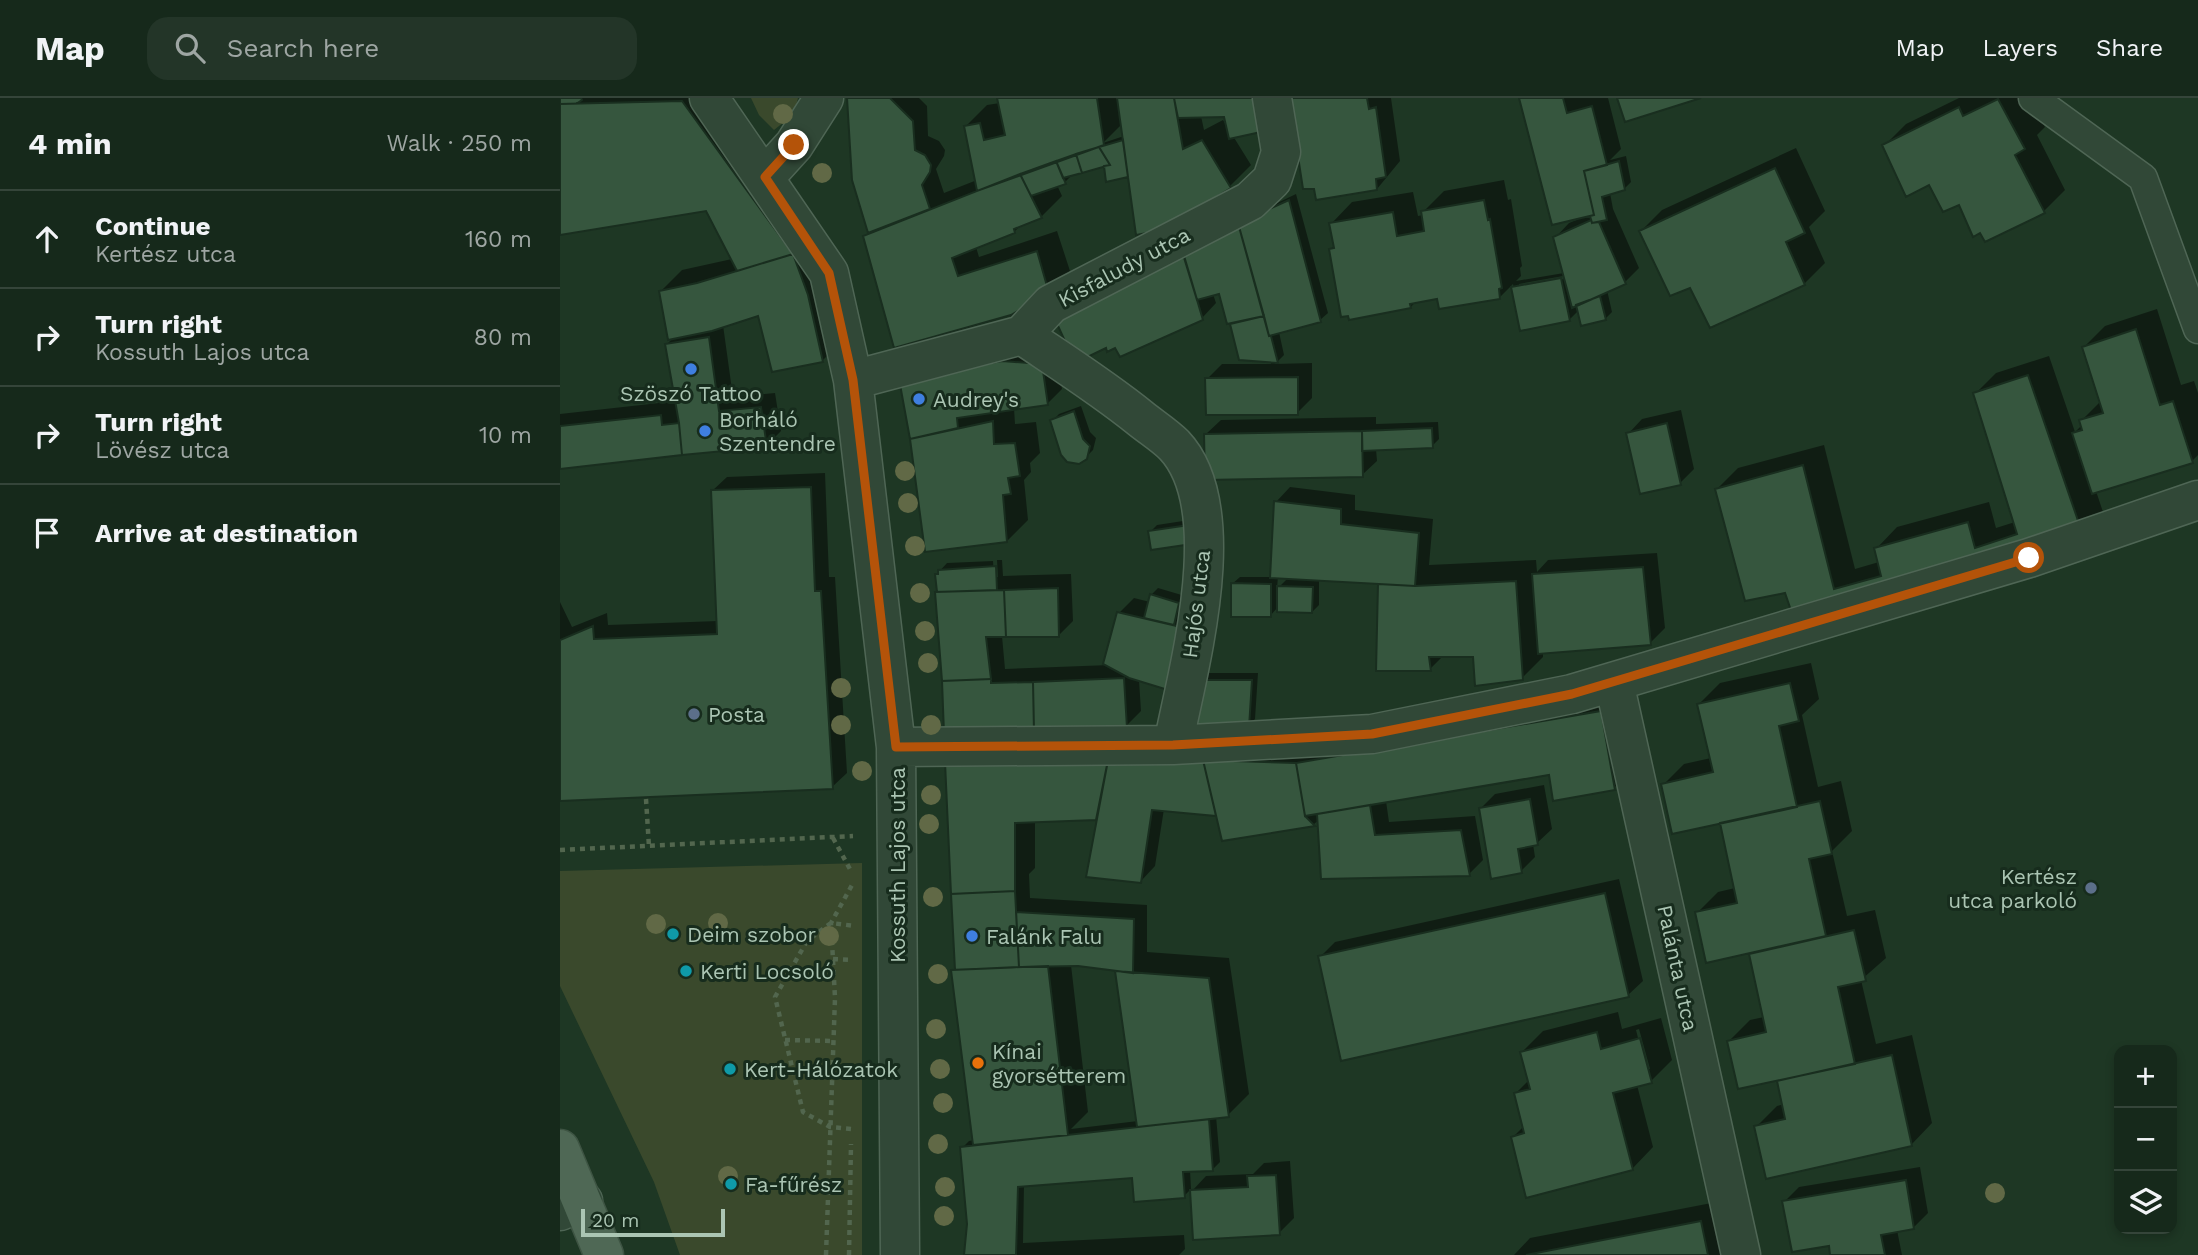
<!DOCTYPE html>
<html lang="en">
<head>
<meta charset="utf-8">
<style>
	body { margin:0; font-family:"Work Sans",sans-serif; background:#233528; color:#f1f3f6 }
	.controls { position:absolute; right:21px; bottom:21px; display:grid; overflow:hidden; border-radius:14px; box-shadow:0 4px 10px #0003 }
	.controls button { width:63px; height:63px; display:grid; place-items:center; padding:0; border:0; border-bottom:2px solid #35453a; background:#16291b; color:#f1f3f6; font:35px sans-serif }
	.scale { position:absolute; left:21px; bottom:18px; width:144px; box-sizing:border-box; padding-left:7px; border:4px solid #abc5b3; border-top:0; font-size:19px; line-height:24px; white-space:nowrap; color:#abc5b3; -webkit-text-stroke:5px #172c1d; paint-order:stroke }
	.stop { position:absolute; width:21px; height:21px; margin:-16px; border:5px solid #b45309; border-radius:50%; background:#fff }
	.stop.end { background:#b45309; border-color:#fff; box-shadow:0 2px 7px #0008 }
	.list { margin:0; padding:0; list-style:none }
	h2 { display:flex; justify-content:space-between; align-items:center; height:91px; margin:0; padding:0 28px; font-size:30px }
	h2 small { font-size:23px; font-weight:400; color:#9ea6a3 }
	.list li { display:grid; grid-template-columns:46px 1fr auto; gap:21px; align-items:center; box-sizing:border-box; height:98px; padding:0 28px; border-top:2px solid #35453a }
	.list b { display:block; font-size:26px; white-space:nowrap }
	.list p { margin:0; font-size:23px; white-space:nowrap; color:#9ea6a3 }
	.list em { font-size:23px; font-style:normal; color:#9ea6a3 }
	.icon { flex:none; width:38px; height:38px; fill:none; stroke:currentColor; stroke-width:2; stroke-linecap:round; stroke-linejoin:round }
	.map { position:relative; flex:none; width:1638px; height:1157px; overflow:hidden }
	header { display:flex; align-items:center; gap:42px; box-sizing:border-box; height:98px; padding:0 35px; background:#16291b; border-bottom:2px solid #35453a }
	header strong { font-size:33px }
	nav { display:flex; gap:38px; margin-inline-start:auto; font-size:24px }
	.search { width:490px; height:63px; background:#233528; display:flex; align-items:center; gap:18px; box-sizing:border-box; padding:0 24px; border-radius:21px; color:#9ea6a3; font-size:26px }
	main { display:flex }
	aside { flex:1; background:#16291b }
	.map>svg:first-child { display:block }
	.green { fill:#3a492c }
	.shadow { fill:#0007; fill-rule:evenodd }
	.building { fill:#36563e; stroke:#192e1f; stroke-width:2 }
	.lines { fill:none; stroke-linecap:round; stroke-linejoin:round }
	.lane-casing { stroke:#4f6655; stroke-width:31 }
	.street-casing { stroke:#4f6655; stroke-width:41 }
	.primary-casing { stroke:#3e5443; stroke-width:41 }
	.path { stroke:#52664e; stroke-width:4.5; stroke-dasharray:5 5; stroke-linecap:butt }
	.lane { stroke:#314837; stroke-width:28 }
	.street { stroke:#314837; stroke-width:38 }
	.primary { stroke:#4f6855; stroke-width:38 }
	.tree { fill:#616946 }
	.route { stroke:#b45309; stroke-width:9 }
	.shop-dot { fill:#3f7fe0; stroke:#172c1d; stroke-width:2.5 }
	.service-dot { fill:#5c6f8a; stroke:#172c1d; stroke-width:2.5 }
	.culture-dot { fill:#0f9aa8; stroke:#172c1d; stroke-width:2.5 }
	.food-dot { fill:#e8710a; stroke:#172c1d; stroke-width:2.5 }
	.labels { text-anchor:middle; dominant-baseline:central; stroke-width:6; stroke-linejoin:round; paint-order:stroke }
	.street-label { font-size:21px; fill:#abc5b3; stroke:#172c1d }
	.poi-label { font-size:21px; fill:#abc5b3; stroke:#172c1d; text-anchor:start }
</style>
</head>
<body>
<header>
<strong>Map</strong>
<div class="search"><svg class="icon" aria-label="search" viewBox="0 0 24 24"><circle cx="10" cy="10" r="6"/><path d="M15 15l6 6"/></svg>Search here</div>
<nav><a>Map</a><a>Layers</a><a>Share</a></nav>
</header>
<main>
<aside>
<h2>4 min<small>Walk · 250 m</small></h2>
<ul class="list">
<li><svg class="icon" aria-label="ahead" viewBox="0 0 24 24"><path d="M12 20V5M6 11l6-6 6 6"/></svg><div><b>Continue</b><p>Kertész utca</p></div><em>160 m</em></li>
<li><svg class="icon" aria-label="right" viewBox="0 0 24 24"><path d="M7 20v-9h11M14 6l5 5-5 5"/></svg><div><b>Turn right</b><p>Kossuth Lajos utca</p></div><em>80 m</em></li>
<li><svg class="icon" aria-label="right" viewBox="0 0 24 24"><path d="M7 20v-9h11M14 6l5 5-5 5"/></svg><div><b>Turn right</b><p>Lövész utca</p></div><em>10 m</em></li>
<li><svg class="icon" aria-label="arrive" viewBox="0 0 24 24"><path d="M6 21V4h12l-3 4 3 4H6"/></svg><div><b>Arrive at destination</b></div></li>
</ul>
</aside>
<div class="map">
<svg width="1638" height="1157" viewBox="0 0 1638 1157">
	<rect width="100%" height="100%" fill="#1e3724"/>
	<path class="green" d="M191,0H238L234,16L214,32L199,17Z
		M302,765V1157H120L94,1084L0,888V773Z"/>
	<path class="shadow" d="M0,0H145L245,139L284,241L263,262L199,216L163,227L173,299L215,295L221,333L206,348L0,369V316L117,303L107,246L114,239L101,193L122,172L172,161L147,111L0,135Z
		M289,0H359L367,8L368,38L379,43L385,52L384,58L376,71L384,95L417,82L406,28L427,7L440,5L439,0H721L673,38L691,67L669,89V94L648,116L546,66L512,77L505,84L497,87L502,98L481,119L462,126L454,134L416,149L419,159L497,133L510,173L488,194L450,215L305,138L310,134ZM665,17L667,29L663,22L644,32L641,18ZM562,26L564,38L543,45Z
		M731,0H831L840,63L817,91Z
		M961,0H1048L1061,51L1050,62L1066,58L1071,84L1064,91L1050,95L1053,111L1079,170L1065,184L1047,192L1052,214L1045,221L1019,212L1009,222L962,231L953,186L940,199H879L856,203L851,209L771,151L775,147L771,126L792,104L853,94L858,118L863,117V114L884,93L944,82L948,102L951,101L962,168L960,170L961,178L956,183L1004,175L995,140L1009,125L1019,121ZM1009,177L1010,180L959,189V186Z
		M1399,0H1469L1485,29L1477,37L1505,92L1484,113L1399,104L1370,85L1325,47L1346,26Z
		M1236,50L1265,113L1249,129L1265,165L1244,186L1131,187L1081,133L1102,112Z
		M736,96L768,215L760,222L719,234L724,257L715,266L752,265V300L737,315L647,281L662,266H711V263L680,260L672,223L660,194L653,196L656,205L642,220L560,257L638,143Z
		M1597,211L1621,287L1634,283L1638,295V357L1632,363L1536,393L1544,417L1237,525L1227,493L1157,391L1178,370L1264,347L1295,471L1319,464L1316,451L1337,429L1429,404L1436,430L1455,424L1415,296L1436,275L1489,258L1515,334L1522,327L1521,323L1541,303L1524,249L1545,228Z
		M496,252L502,291L488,305L454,310L455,326L476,324L480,355L470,365L471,374L464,382L468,422L447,443L367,452L352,340L356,267Z
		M521,308L530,334L536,340L533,352L526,359L492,323L499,316Z
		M1121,312L1134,371L1120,385L1068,336L1082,321Z
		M816,319V326L878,324L879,341L872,348L816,351L817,363L802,377L646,336L661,322Z
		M265,375L269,479H275L287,675L272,689L0,701V504L12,529L47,515L48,527L158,523L152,393L167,379Z
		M730,389L795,397V412L873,421L869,467L976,462L977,474L988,462L1097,455L1105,530L1090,545L983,554V559L962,580L915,557H884L870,571H818L820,484L759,481V507L752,514L718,509L710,518L672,486L680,479H711L716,404ZM718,478L729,479L717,491Z
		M636,421L638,437L590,434L597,427Z
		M437,462H442L443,478L511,476L513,523L498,538H442L445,571L550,567L559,515L574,500L590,504L591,497L598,490L625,498L634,515L579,582L581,613L566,628L386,634L376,477L387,465L433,463L434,479H438Z
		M1251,565L1259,601L1242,617L1258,689L1281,683L1292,733L1272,753L1287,818L1315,812L1326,860L1301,882L1316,946L1352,937L1372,1025L1351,1047L1196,1029L1217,1008L1224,1006L1218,981L1169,943L1190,922L1204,919L1190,854L1137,815L1158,794L1175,790L1161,723L1103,687L1124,666L1151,660L1139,606L1160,585Z
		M649,575H698L695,621L688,628L642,583Z
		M1062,593L1075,669L1054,690L990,675L826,703L829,724L915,718L923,762L909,776L759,722L754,726L663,741L658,716L604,711L595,768L581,783L539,716L535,721L475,723V770L469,776L470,800L587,807V854L669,860L689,996L668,1017L656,1018L660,1064L653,1071L630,1072L631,1091L624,1098L574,1078L464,1087L463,1145L624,1137L625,1151L619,1157H406L409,1126L402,1050L409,1043L414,1042L393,872L397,869L387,665L567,643ZM511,867L559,871L557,874L578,1023L511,1031L528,1014Z
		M984,687L992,731L977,745L973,746L975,759L961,773L921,710L935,696Z
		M1059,781L1083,883L1068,897L760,859L775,844Z
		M1058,914L1062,931L1101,920L1112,962L1091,983L1077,987L1093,1049L1072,1071L953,1039L964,1028L956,995L969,982L962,954L983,933ZM1079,931L1090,971H1086L1076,932Z
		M730,1063L734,1120L719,1135L632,1093L646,1078L693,1076L704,1065Z
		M1360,1069L1368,1115L1353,1130L1337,1132L1342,1157H1272L1270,1146L1224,1104L1239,1089Z
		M1162,1103L1179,1157H954L970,1140Z"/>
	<path class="building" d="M0,0H21L22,2L16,6H0Z
		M287,0H330L353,23L355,52L365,57L371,67L370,74L362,87L370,111L308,135L292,82Z
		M437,0H537L544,47L417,93L404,28L420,25L424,42L445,37Z
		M557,0H614L623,51L642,42L671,90L648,104L632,127L576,137Z
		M614,0H702L710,32L669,41L664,19L618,20Z
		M729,0H807L809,11L816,9L826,79L816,81L817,92L756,102L754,91H743Z
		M959,0H1003L1007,15L1032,8L1047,67L1024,73L1034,117L992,127Z
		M1057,0H1141L1065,24Z
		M1438,1L1465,51L1455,57L1485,115L1425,144L1420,135L1413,139L1399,107L1383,114L1369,87L1346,99L1322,47L1399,9L1403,18Z
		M122,3L233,156L177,173L146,113L0,137V6Z
		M563,42L568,79L546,84L544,68L550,67L539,49Z
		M539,49L550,67L522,75L516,56Z
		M516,56L522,75L503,80L496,63Z
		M496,63L506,86L471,98L460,76Z
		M1059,63L1065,92L1042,99L1047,122L1032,125L1030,118L1034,117L1024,73Z
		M1215,70L1245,135L1226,144L1245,187L1150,230L1130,190L1110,198L1079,133Z
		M460,76L482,120L454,131L455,135L392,160L398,178L477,153L489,195L451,217L334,250L303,138Z
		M729,102L761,224L709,238L678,125Z
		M924,102L928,122L930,121L942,190L939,191L940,201L879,211L877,201L850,206L851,210L789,222L788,218L781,219L769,151L774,150L769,125L833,114L837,138L864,133L861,113Z
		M1031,122L1032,125L1039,124L1066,186L1012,210L993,139Z
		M678,125L704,218L667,226L659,196L637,202L622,153Z
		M622,151L643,222L560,259L555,250L547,254L546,250L515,265L493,217Z
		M233,156L248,197L263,264L212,274L198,218L152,233L108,242L99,193L137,185Z
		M1001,180L1010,223L960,233L951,189Z
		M1040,198L1046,222L1021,228L1016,207Z
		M704,218L709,238H711L718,265L679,262L670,226Z
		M1576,231L1600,307L1613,303L1633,365L1532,396L1512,335L1522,332L1519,322L1543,315L1522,249Z
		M149,239L159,313L201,309L207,349L122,357L119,325L105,246Z
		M442,263L482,266L488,307L397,320L398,330L350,341L339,281Z
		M1468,277L1524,440L1236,527L1225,495L1185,503L1155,391L1243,367L1274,491L1321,478L1314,450L1408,424L1415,450L1457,436L1413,295Z
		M738,279V317H646L645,280Z
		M514,313L523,341L530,348L527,361L519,366L507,364L501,357L490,322Z
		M101,317L102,327L119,325L122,357L0,371V328Z
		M433,323L434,346L455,345L460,378L448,380L451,396L443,397L447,444L365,454L350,341Z
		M1107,325L1121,387L1080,396L1066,335Z
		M872,330L873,350L802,353V333Z
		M802,333L803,379L645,382L644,336Z
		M251,389L255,493H261L273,691L0,703V542L33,528L34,541L157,536L151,392Z
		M714,403L781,411V426L859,435L855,488L710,480Z
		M629,427L632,446L591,452L588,433Z
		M436,468L437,492L377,494L375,476H378V472Z
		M1083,469L1091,547L978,556L972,476Z
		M956,483L963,582L915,588L913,559H869L871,573H816L818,486L855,488Z
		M671,485L711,486V519H671Z
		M717,488L753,489L752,515L717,514Z
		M498,490L499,539H446L444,492Z
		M444,492L446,539H426L431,581L382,583L375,494Z
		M590,496L619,505L614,527L584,520Z
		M557,514L621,529L608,592L569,580L543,566Z
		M564,580L567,630L474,633L473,584Z
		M431,581V585L473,584L474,633L384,636L382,583Z
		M641,582H692L689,630L632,629Z
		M1230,585L1239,623L1219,628L1237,709L1112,736L1101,686L1153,674L1137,606Z
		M1041,613L1055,692L993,703L989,677L745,718L736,665Z
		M549,657L536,722L455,725V793L391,796L385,664Z
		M549,657L643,662L656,718L592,712L581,785L526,779Z
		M643,662L736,665L745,718L755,728L662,743Z
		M970,701L978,747L958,751L962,775L931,781L919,710Z
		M1260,703L1272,756L1249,761L1266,838L1146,865L1135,814L1177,805L1160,725Z
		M810,707L815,737L901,732L910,778L761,781L757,716Z
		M455,793L459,869L395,872L391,796Z
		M1045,795L1069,899L781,963L758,858Z
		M456,814L574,821L573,875L518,868L459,869Z
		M1294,832L1306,883L1278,889L1295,966L1178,991L1167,943L1206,934L1189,856Z
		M488,868L508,1037L413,1047L391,872Z
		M555,873L649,880L669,1019L577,1029Z
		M1037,934L1041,951L1080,940L1092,985L1053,995L1073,1072L966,1100L951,1039L964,1035L954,995L970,991L960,954Z
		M1332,957L1352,1048L1206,1081L1194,1028L1225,1021L1217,983Z
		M649,1021L653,1073L623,1074L625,1100L574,1104L572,1080L458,1089L456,1157H404L407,1126L400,1049Z
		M716,1077L720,1137L633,1142L630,1092L688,1089L687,1078Z
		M1346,1082L1354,1131L1321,1137L1325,1157H1270L1269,1148L1232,1154L1222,1103Z
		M1141,1123L1148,1157H966L1048,1141Z"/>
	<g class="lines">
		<defs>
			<path id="lane" d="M1473,0L1583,80L1638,231"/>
			<path id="street" d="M149,0L269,175L293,282L336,649L340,1157
				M205,79L234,47L264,0
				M462,237C502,264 543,290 580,320C591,329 604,337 614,347C674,410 628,571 613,647
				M293,282L462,237L491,206L690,103L712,82L721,54L712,0
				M1054,584L1181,1157
				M336,649L613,647L812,636L1012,596L1469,460L1638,402
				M0,1113L23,1103"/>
			<path id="primary" d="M0,1051L44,1157"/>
		</defs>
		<use href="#lane" class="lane-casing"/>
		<use href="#street" class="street-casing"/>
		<use href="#primary" class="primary-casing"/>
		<path class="path" d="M86,701L89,749
			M273,740L291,773
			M0,752L293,738
			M273,861L293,862
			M225,942L273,943
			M291,1031L270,1029L243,1014L215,899L247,843L271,825L295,828
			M266,1157L275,900L271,825L292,787
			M289,1157L291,1046"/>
		<use href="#lane" class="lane"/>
		<use href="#street" class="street"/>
		<use href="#primary" class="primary"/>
	</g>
	<g class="tree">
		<circle cx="223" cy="16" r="10"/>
		<circle cx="262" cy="75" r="10"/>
		<circle cx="345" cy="373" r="10"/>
		<circle cx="348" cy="405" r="10"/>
		<circle cx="355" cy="448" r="10"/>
		<circle cx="360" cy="495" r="10"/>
		<circle cx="365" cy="533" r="10"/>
		<circle cx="368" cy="565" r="10"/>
		<circle cx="281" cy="590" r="10"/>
		<circle cx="281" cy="627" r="10"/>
		<circle cx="371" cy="627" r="10"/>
		<circle cx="302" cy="673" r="10"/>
		<circle cx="371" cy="697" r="10"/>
		<circle cx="369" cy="726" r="10"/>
		<circle cx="373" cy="799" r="10"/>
		<circle cx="158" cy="825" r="10"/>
		<circle cx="96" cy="826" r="10"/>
		<circle cx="269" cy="838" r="10"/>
		<circle cx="378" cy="876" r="10"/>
		<circle cx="376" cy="931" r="10"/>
		<circle cx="380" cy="971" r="10"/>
		<circle cx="383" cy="1005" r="10"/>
		<circle cx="378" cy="1046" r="10"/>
		<circle cx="168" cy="1078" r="10"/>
		<circle cx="385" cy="1089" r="10"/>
		<circle cx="1435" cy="1095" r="10"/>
		<circle cx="384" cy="1118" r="10"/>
	</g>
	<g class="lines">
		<path class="route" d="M234,47L205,79L269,175L293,282L336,649L613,647L812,636L1012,596L1469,460"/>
	</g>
	<g class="shop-dot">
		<circle cx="131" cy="271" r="7"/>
		<circle cx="359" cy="301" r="7"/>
		<circle cx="145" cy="333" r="7"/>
		<circle cx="412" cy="838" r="7"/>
	</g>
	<g class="service-dot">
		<circle cx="134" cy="616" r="7"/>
		<circle cx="1531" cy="790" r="7"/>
	</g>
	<g class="culture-dot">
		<circle cx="113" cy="836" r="7"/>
		<circle cx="126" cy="873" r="7"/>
		<circle cx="170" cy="971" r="7"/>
		<circle cx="171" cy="1086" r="7"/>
	</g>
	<circle class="food-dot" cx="418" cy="965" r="7"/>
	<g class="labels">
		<g class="street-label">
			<text transform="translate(564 169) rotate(-28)">Kisfaludy utca</text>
			<text transform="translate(636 506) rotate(-83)">Hajós utca</text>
			<text transform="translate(337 767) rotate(-90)">Kossuth Lajos utca</text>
			<text transform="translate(1118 870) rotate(78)">Palánta utca</text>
		</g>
		<g class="poi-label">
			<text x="131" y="295" text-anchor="middle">Szöszó Tattoo</text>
			<text x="373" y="301">Audrey's</text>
			<text x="159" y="321">Borháló<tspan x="159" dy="24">Szentendre</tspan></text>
			<text x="148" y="616">Posta</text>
			<text x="1517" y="778" text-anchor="end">Kertész<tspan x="1517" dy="24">utca parkoló</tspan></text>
			<text x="127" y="836">Deim szobor</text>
			<text x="426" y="838">Falánk Falu</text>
			<text x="140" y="873">Kerti Locsoló</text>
			<text x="432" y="953">Kínai<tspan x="432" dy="24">gyorsétterem</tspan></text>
			<text x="184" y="971">Kert-Hálózatok</text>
			<text x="185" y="1086">Fa-fűrész</text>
		</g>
	</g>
</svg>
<div class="controls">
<button>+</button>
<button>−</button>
<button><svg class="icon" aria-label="layers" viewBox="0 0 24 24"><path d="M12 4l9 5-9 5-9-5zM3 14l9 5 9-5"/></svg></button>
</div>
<div class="scale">20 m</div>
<div class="stop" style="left:1469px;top:460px"></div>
<div class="stop end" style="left:234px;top:47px"></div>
</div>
</main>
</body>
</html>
